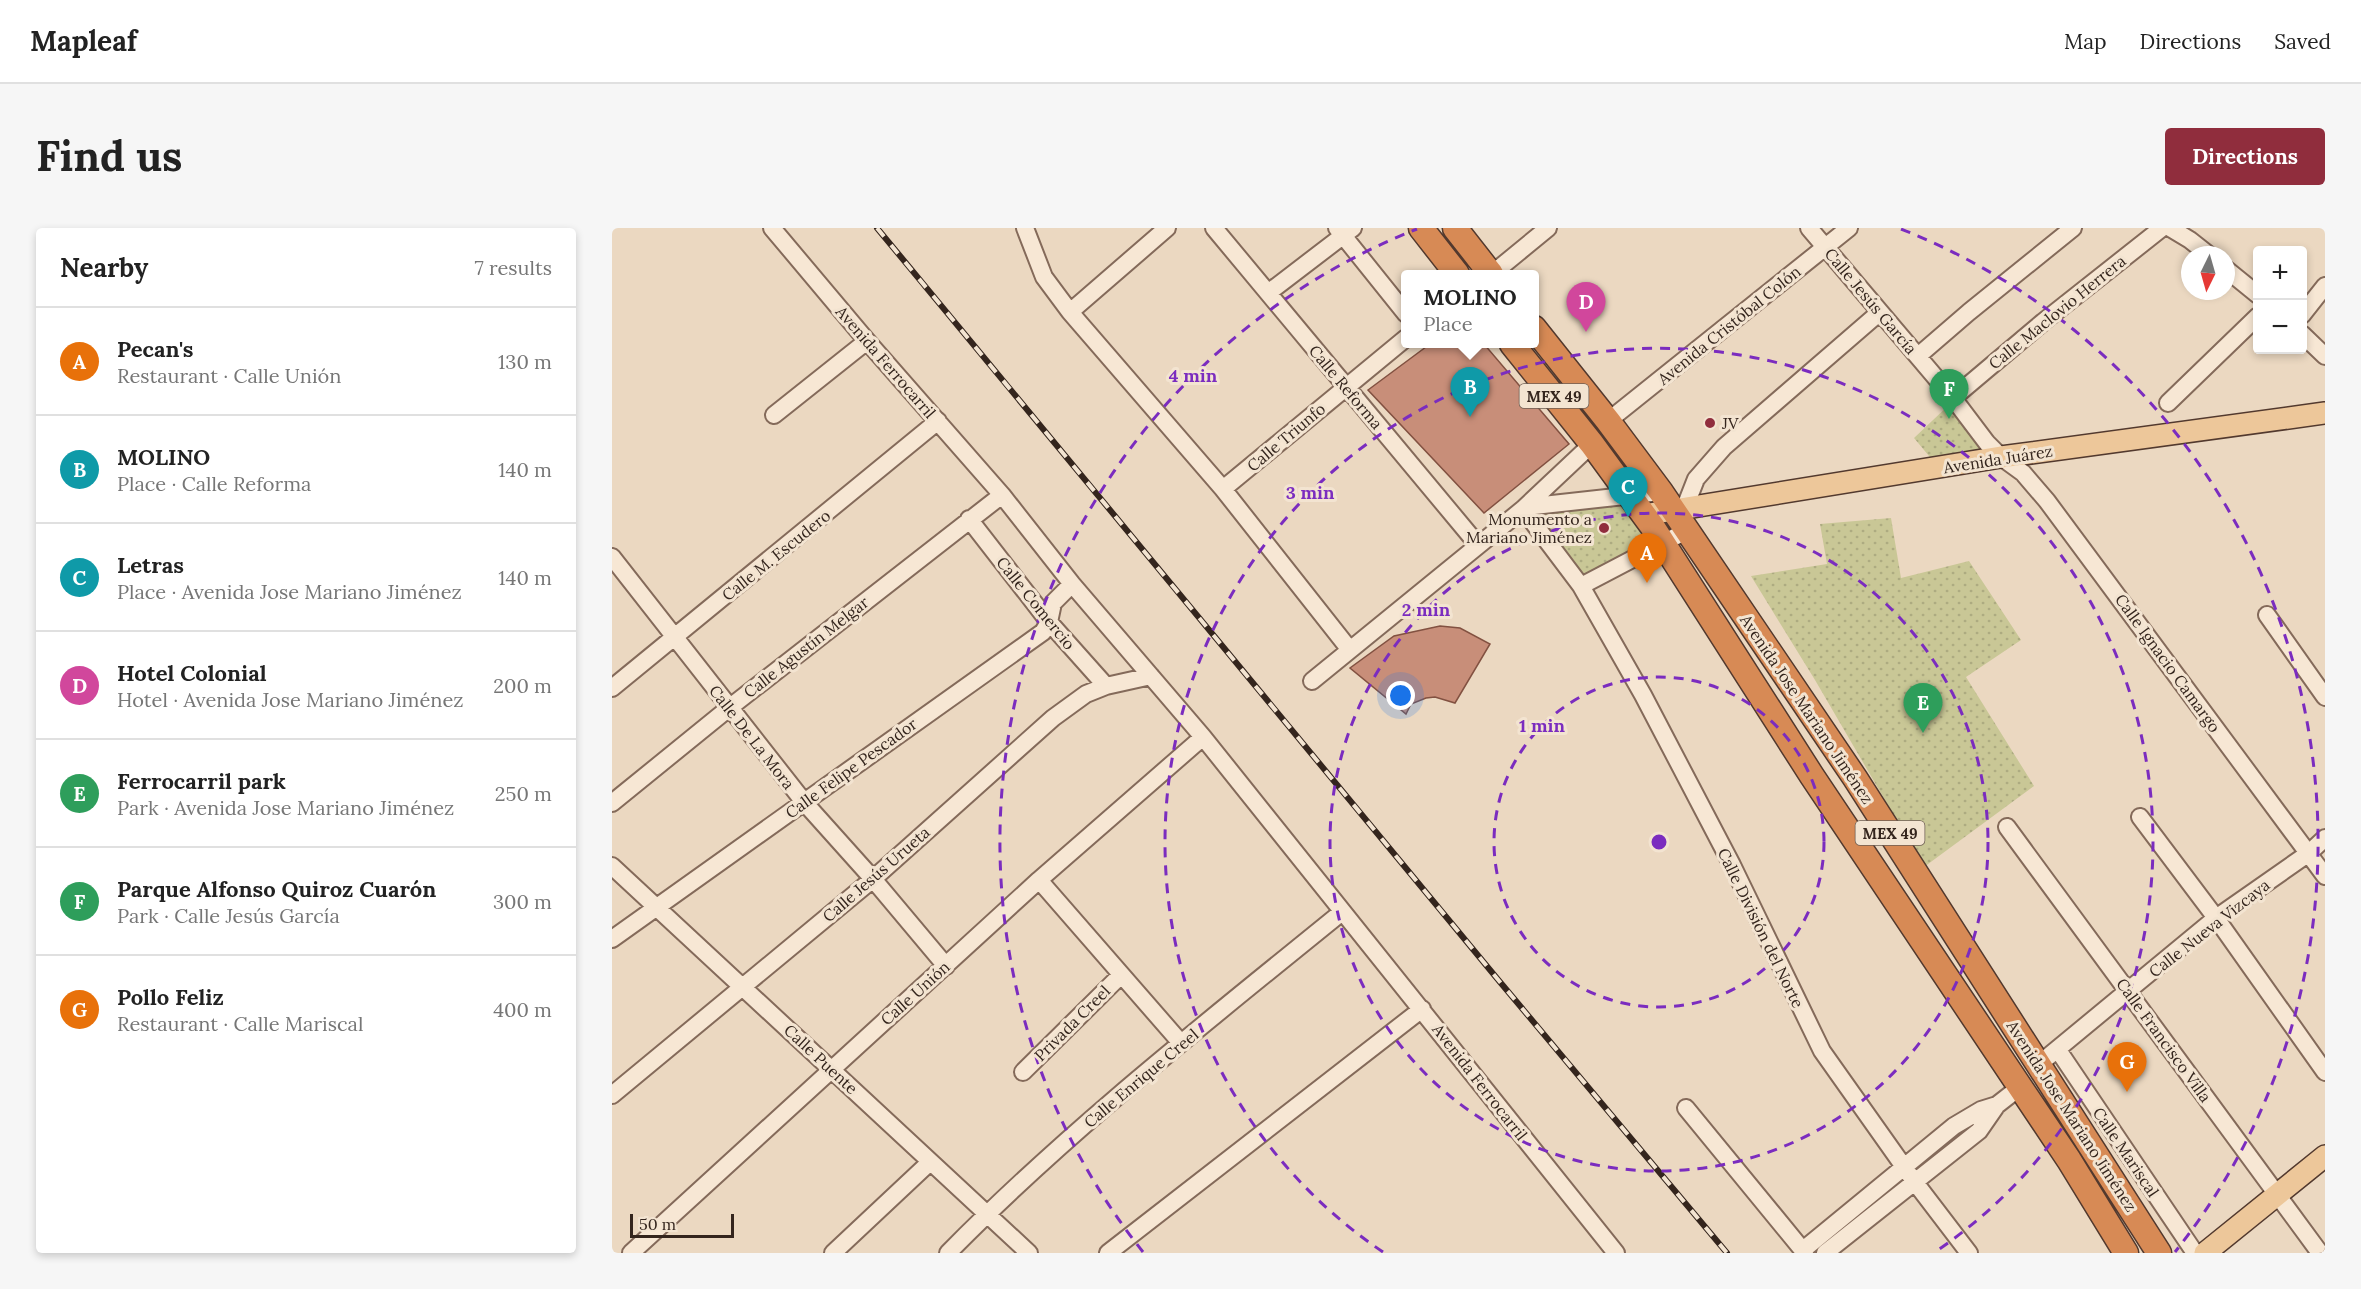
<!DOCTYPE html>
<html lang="en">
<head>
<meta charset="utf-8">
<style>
	body { margin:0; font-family:Lora,serif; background:#f6f6f6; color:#222 }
	.controls { position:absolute; right:18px; top:18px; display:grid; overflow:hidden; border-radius:6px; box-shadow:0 3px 9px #0003 }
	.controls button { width:54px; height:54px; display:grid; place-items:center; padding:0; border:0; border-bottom:2px solid #e0e0e0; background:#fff; color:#222; font:30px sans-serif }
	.compass { position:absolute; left:1569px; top:18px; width:54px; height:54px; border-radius:50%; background:#fff; box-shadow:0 3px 9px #0003; rotate:185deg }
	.scale { position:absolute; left:18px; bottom:15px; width:104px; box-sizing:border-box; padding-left:6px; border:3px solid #34251d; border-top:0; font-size:16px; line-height:21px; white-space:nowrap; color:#34251d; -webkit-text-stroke:4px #f3e4d1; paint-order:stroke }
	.you { position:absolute; left:789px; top:468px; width:21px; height:21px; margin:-15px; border:4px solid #fff; border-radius:50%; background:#1a73e8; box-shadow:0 0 0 9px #1a73e833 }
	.badge { display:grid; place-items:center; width:39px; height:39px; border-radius:50%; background:#902d3d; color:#fff; font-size:20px; font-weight:700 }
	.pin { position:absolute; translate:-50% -50px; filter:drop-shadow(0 2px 3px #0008) }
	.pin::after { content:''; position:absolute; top:32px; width:21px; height:18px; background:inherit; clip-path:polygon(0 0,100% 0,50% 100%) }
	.popup { position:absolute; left:789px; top:42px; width:138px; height:78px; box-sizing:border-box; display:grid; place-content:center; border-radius:6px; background:#fff; filter:drop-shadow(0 2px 4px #0005); font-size:20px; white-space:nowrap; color:#767676 }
	.popup b { font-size:22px; color:#222 }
	.popup::after { content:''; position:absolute; left:50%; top:100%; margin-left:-12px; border:12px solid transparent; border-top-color:#fff }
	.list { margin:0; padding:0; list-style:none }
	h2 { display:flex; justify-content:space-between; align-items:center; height:78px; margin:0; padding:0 24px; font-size:26px }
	h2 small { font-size:20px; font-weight:400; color:#767676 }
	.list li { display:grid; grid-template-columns:39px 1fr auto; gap:18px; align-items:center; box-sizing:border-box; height:108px; padding:0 24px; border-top:2px solid #e0e0e0 }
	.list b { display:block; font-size:22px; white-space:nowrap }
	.list p { margin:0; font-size:20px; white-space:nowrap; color:#767676 }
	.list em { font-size:20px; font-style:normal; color:#767676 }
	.map { position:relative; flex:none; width:1713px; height:1025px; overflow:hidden; border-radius:6px }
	header { display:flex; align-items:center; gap:36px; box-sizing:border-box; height:84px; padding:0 30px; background:#fff; border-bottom:2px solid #e0e0e0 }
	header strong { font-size:28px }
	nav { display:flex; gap:33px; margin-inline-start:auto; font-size:21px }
	.intro { display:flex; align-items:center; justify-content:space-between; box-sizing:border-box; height:144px; padding:0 36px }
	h1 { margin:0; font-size:42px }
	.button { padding:15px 27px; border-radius:6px; background:#902d3d; color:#fff; font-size:21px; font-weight:700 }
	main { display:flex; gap:36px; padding:0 36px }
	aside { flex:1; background:#fff; border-radius:6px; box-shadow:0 3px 9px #0003 }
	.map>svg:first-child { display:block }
	.park { fill:url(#park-dots) }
	.building { fill:#c88e79; stroke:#825141; stroke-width:1.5 }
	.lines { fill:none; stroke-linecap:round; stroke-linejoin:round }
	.minor-casing { stroke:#846a5a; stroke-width:20 }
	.major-casing { stroke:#52392e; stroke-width:24 }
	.highway-casing { stroke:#52392e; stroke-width:27 }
	.minor { stroke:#f7e7d4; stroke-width:16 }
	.major { stroke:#edc79a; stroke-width:21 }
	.highway { stroke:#d78a55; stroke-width:24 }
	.rail-casing { stroke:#34251d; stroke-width:6 }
	.rail { stroke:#f3e4d1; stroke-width:4; stroke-dasharray:11; stroke-linecap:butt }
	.ring { fill:none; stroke:#7b2cbf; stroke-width:3; stroke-dasharray:10 8 }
	.poi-dot { fill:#902d3d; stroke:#f3e4d1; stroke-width:2 }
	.labels { text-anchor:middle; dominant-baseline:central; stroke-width:6; stroke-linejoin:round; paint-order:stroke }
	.shield { fill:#f3e4d1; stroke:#6d5e53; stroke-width:1.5 }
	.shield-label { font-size:15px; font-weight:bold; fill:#34251d }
	.street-label { font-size:16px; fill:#34251d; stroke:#f3e4d1 }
	.poi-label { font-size:16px; fill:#34251d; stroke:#f3e4d1; text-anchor:start }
	.centre { fill:#7b2cbf; stroke:#f3e4d1; stroke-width:3 }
	.ring-label { font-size:18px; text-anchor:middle; font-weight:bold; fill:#7b2cbf; stroke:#f3e4d1; stroke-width:6; stroke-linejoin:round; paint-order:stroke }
</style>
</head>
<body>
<header>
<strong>Mapleaf</strong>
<nav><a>Map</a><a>Directions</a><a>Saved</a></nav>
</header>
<div class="intro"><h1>Find us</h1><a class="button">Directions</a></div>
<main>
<aside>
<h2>Nearby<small>7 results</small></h2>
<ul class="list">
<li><span class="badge" style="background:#e8710a">A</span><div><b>Pecan's</b><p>Restaurant · Calle Unión</p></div><em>130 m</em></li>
<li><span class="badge" style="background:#0f9aa8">B</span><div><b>MOLINO</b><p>Place · Calle Reforma</p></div><em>140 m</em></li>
<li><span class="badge" style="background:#0f9aa8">C</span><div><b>Letras</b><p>Place · Avenida Jose Mariano Jiménez</p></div><em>140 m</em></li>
<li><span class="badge" style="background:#d1479c">D</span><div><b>Hotel Colonial</b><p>Hotel · Avenida Jose Mariano Jiménez</p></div><em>200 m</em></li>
<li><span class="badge" style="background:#2e9e5b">E</span><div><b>Ferrocarril park</b><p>Park · Avenida Jose Mariano Jiménez</p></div><em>250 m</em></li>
<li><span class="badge" style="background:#2e9e5b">F</span><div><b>Parque Alfonso Quiroz Cuarón</b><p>Park · Calle Jesús García</p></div><em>300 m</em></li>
<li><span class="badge" style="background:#e8710a">G</span><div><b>Pollo Feliz</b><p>Restaurant · Calle Mariscal</p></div><em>400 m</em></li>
</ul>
</aside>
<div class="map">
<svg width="1713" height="1025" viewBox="0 0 1713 1025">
	<defs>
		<pattern id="park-dots" width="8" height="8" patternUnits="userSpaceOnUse" patternTransform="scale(1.5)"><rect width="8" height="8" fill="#c9c796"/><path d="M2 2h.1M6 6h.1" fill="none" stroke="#adab81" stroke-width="1.8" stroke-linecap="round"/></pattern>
	</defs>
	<rect width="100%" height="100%" fill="#ebd8c1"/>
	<path class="park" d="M1339,175L1380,226L1322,234L1302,210Z
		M1008,276L1044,315L970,354L916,281Z
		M1279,290L1289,350L1357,333L1409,412L1354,449L1422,558L1312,639L1203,452L1139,348L1215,336L1208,296Z"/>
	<path class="building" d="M818,116H872L957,216L872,285L756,162Z
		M828,398L848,400L878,416L843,475L823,469L814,470L799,476L794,486L738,440L782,408Z"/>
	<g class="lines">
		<defs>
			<path id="minor" d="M160,0L255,113L390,267L460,356L591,509L1004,1025
				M413,0L432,49L458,84L611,261L738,422
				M602,0L866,317
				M725,0L794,86
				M1197,0L1341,170L1375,215L1389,229L1411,245L1435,273L1713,648
				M1558,0L1578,12L1597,27
				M1614,41L1646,67
				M880,46L936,0
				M656,65L741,0
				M458,84L555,0
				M1690,87L1713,58
				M1690,106L1713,128
				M1306,128L1357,84L1461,0
				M1341,170L1431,94L1550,0
				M1556,175L1646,88
				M162,187L255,113
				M996,193L1237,0
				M611,261L794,110
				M913,279L1049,264
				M1073,279L1084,251L1112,219L1268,84
				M911,281L969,358L1031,467L1120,637L1210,823L1302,953L1357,1025
				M357,291L437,394L494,458
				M0,329L192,574L261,651L334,738
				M969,358L1074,303
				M1655,387L1713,469
				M700,453L911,281L980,216
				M0,460L326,193
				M0,575L117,480L390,267
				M1528,589L1604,690L1713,844
				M1395,599L1708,1025
				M0,638L417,1025
				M427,652L569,815
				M0,711L431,404L437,394L441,375L460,356
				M1446,822L1583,1025
				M1426,837L1604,690L1697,625L1713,610
				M411,844L509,747
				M0,867L261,651L441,490L474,466L494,458L539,448
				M1074,880L1193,1025
				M1191,1022L1342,898L1369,882L1385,877L1408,859
				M19,1025L427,652L591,509
				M221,1025L317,935
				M336,1025C458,901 596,793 730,684
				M496,1025L810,781
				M1213,1025L1367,903L1385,877"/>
			<path id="major" d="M1031,287L1389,229L1713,185
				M1593,1025L1713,928"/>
			<path id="highway" d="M809,0L845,46
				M843,0L879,46
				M922,100L996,193L1049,264L1243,550L1547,1025
				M900,116L980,216L1040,298L1200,548L1457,932L1514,1025"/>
		</defs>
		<use href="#minor" class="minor-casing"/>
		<use href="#major" class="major-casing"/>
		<use href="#highway" class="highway-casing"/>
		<use href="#minor" class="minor"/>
		<use href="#major" class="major"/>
		<use href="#highway" class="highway"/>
		<defs>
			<path id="rail" d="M265,0L888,754L1115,1025"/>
		</defs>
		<use href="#rail" class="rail-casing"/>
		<use href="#rail" class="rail"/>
	</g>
	<g class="ring">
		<circle cx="1047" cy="614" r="165"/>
		<circle cx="1047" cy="614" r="329"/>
		<path d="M771 1024A494 494 0 1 1 1323 1024"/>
		<path d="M531 1024A659 659 0 0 1 805 1M1289 1A659 659 0 0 1 1563 1024"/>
	</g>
	<g class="poi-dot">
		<circle cx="1098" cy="195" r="6"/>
		<circle cx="992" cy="300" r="6"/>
	</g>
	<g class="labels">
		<g class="shield">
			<rect x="907.5" y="156" width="69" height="24" rx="4.5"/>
			<rect x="1243.5" y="593" width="69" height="24" rx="4.5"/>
		</g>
		<g class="shield-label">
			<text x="942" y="168">MEX 49</text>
			<text x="1278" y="605">MEX 49</text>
		</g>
		<g class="street-label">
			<text transform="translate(1259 73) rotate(50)">Calle Jesús García</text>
			<text transform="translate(1445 84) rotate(-39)">Calle Maclovio Herrera</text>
			<text transform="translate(1117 97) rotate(-39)">Avenida Cristóbal Colón</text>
			<text transform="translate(274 134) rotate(49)">Avenida Ferrocarril</text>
			<text transform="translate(734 159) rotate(50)">Calle Reforma</text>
			<text transform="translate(674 209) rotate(-40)">Calle Triunfo</text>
			<text transform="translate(1386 231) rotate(-9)">Avenida Juárez</text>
			<text transform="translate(164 327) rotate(-39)">Calle M. Escudero</text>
			<text transform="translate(424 375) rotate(51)">Calle Comercio</text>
			<text transform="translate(194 419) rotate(-38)">Calle Agustín Melgar</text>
			<text transform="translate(1556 435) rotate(54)">Calle Ignacio Camargo</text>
			<text transform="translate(1195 481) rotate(56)">Avenida Jose Mariano Jiménez</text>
			<text transform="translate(140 509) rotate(52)">Calle De La Mora</text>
			<text transform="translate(239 540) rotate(-36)">Calle Felipe Pescador</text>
			<text transform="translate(264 646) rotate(-41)">Calle Jesús Urueta</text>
			<text transform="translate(1149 700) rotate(64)">Calle División del Norte</text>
			<text transform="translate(1597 700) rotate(-38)">Calle Nueva Vizcaya</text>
			<text transform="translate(303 765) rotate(-42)">Calle Unión</text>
			<text transform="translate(460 795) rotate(-45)">Privada Creel</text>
			<text transform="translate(1552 812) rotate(54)">Calle Francisco Villa</text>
			<text transform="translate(209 831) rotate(43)">Calle Puente</text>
			<text transform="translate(529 850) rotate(-40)">Calle Enrique Creel</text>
			<text transform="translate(868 854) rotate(52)">Avenida Ferrocarril</text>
			<text transform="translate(1460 888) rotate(57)">Avenida Jose Mariano Jiménez</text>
			<text transform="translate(1514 924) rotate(56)">Calle Mariscal</text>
		</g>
		<g class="poi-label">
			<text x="1110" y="195">JV</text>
			<text x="980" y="291" text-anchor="end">Monumento a<tspan x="980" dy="18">Mariano Jiménez</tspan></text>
		</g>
	</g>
	<circle cx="1047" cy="614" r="9" class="centre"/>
	<g class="ring-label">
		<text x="581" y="154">4 min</text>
		<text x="698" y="271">3 min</text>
		<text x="814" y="388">2 min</text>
		<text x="930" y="504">1 min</text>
	</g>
</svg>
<div class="controls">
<button>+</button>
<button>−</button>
</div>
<svg class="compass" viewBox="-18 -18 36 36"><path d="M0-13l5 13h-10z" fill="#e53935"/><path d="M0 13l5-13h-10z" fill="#767676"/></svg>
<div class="scale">50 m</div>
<div class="you"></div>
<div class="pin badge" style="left:1035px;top:355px;background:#e8710a">A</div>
<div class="pin badge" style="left:858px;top:189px;background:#0f9aa8">B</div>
<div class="popup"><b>MOLINO</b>Place</div>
<div class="pin badge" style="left:1016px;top:289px;background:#0f9aa8">C</div>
<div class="pin badge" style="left:974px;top:104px;background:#d1479c">D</div>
<div class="pin badge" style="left:1311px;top:505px;background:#2e9e5b">E</div>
<div class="pin badge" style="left:1337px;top:191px;background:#2e9e5b">F</div>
<div class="pin badge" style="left:1515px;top:864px;background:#e8710a">G</div>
</div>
</main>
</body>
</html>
